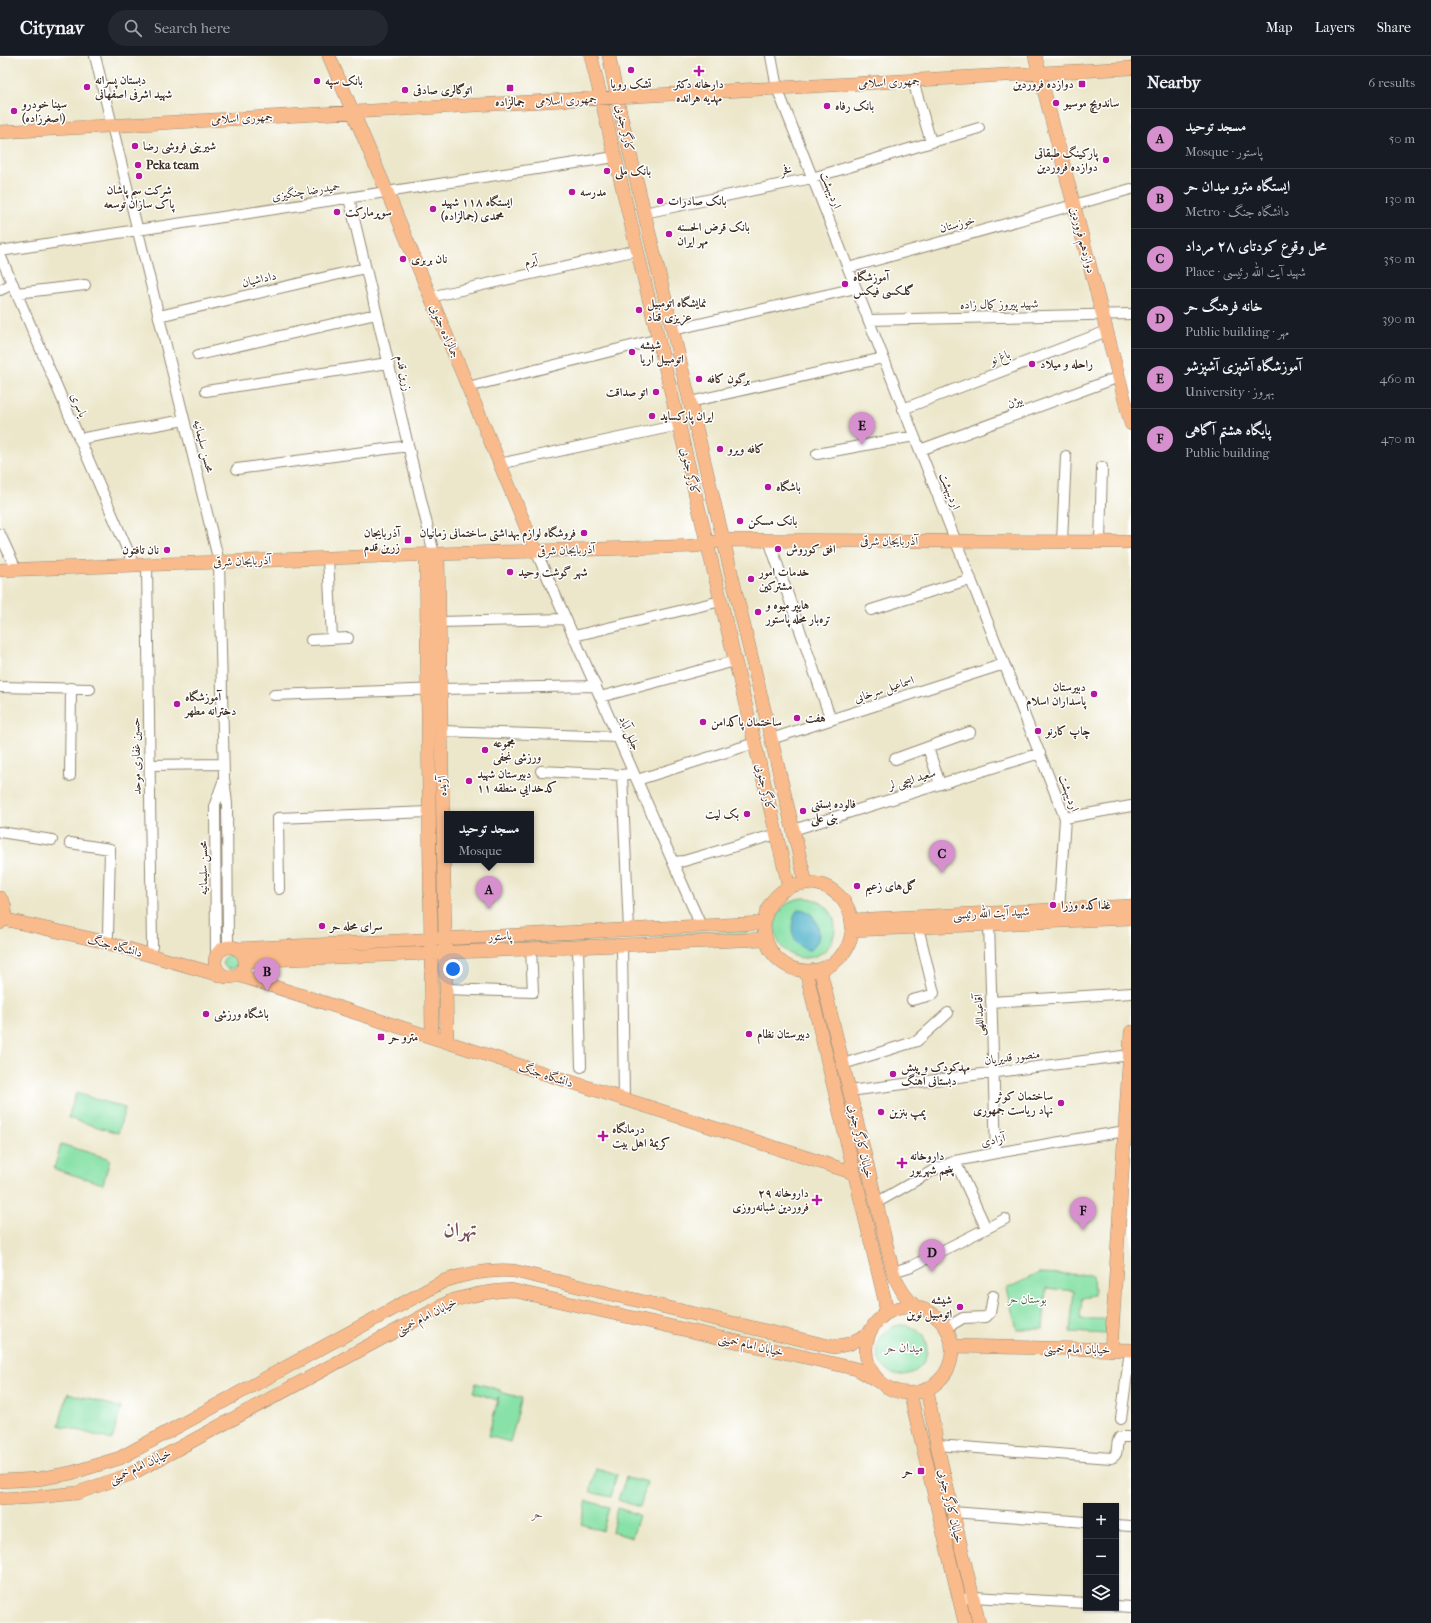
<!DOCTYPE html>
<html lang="en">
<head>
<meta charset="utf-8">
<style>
	body { margin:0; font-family:"IM FELL French Canon",Amiri,serif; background:#242831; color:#f1f3f6 }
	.controls { position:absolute; right:12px; bottom:12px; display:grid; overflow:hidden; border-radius:0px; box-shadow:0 1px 3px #0004 }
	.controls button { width:36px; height:36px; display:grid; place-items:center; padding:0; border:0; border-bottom:1px solid #363941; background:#171b24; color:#f1f3f6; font:20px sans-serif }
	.you { position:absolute; left:453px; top:913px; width:14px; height:14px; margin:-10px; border:3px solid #fff; border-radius:50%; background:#1a73e8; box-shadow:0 0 0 6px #1a73e833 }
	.badge { display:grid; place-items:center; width:26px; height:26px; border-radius:50%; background:#d690ce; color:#111; font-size:13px; font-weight:700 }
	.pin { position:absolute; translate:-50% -33px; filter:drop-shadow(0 1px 2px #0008) }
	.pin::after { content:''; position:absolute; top:21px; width:14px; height:12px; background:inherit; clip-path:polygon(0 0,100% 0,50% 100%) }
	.popup { position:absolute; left:444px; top:755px; width:90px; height:52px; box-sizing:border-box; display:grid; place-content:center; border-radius:0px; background:#171b24; filter:drop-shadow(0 1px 3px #0005); font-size:13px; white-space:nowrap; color:#9ea1a6 }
	.popup b { font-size:15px; color:#f1f3f6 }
	.popup::after { content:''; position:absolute; left:50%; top:100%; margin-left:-8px; border:8px solid transparent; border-top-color:#171b24 }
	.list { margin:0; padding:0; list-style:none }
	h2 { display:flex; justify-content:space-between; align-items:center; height:52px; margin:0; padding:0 16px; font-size:17px }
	h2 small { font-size:13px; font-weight:400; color:#9ea1a6 }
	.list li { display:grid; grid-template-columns:26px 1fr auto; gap:12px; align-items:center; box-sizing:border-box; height:60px; padding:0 16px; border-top:1px solid #363941 }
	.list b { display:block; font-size:15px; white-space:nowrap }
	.list p { margin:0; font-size:13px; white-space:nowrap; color:#9ea1a6 }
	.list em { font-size:13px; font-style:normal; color:#9ea1a6 }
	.icon { flex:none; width:22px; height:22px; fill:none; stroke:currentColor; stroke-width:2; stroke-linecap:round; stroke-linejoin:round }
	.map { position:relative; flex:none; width:1131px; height:1567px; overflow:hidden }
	header { display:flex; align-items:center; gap:24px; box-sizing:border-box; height:56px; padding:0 20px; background:#171b24; border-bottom:1px solid #363941 }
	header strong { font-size:19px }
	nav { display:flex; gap:22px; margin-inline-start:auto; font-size:14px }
	.search { width:280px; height:36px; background:#242831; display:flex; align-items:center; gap:10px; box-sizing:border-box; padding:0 14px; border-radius:22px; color:#9ea1a6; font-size:15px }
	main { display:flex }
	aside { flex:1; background:#171b24 }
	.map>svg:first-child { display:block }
	.green { fill:#88e1a7; stroke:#628662 }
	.water { fill:#48afc8; stroke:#426c73 }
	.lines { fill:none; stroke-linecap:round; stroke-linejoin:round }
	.minor-casing { stroke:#948874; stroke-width:12 }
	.major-casing { stroke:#948874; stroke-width:14 }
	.minor { stroke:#fff; stroke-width:10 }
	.major { stroke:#fabb8c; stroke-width:13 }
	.poi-dot { fill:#b5179e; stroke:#fff; stroke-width:1.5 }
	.labels { text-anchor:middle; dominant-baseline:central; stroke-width:3; stroke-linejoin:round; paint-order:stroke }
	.poi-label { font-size:12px; font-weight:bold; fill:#3b2a1e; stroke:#fff; text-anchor:start }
	.street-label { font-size:12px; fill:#3b2a1e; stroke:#fff }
	.park-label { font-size:12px; fill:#526147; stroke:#fff }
	.neighbourhood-label { font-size:13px; fill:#765055; stroke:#fff }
	.town-label { font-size:20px; font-weight:bold; fill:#765055; stroke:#fff }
</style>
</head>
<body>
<header>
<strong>Citynav</strong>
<div class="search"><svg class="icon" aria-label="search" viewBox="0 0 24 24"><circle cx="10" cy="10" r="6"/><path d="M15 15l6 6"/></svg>Search here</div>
<nav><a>Map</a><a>Layers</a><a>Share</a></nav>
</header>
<main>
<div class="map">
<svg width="1131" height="1567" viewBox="0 0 1131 1567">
	<rect width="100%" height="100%" fill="#fff"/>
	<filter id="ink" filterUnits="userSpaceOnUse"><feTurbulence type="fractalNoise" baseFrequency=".025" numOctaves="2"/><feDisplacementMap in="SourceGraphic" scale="8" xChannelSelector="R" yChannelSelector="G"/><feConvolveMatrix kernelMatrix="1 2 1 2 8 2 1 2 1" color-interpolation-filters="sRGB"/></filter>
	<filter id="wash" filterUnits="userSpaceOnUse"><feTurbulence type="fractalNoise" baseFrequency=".012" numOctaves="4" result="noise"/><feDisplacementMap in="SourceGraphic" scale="16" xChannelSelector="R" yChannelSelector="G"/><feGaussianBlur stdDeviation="0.9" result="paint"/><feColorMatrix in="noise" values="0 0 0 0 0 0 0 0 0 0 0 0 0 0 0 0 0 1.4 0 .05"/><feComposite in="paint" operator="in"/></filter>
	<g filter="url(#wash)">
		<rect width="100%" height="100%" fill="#ece7cb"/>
		<path class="green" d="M775 872a30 30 0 1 1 60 0a30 30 0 1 1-60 0Z
			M747,874V878L641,882L638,880Z
			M587,881L589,883L586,886L469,890L467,889L469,887Z
			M223 906a7 7 0 1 1 14 0a7 7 0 1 1-14 0Z
			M76,1037L125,1052L118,1077L68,1062Z
			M61,1088L110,1103L103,1128L54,1113Z
			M1039,1217L1093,1219L1094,1239L1082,1241L1080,1263H1107L1106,1278L1070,1276L1074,1235L1046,1232L1043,1273H1017L1006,1233Z
			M877 1294a25 25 0 1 1 50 0a25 25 0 1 1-50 0Z
			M476,1327L500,1334V1336L522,1342L510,1386L488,1380L499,1340L497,1344L473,1336Z
			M68,1337L121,1352L112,1384L59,1369Z
			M596,1412L617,1418L611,1441L590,1436Z
			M626,1421L647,1426L640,1451L618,1444Z
			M587,1445L609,1451L603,1475L581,1468Z
			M617,1452L639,1459L632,1482L612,1476Z"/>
		<path class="water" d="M798,853C818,853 827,884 810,894C790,892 788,866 798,853Z"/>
	</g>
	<g filter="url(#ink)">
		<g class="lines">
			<defs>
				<path id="minor" d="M95,0L219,506L224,722L227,748L228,892
					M771,0L777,32L1065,762L1059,854
					M913,25L931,86
					M349,142L434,498
					M644,157L812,122L979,72
					M0,195L615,101
					M0,199L134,509
					M848,212L1131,133
					M0,234L13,228
					M17,237L85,229
					M430,241L637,194
					M159,260L365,212
					M868,264L1131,258
					M673,274L856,232
					M198,299L376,258
					M468,331L659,283
					M206,335L388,307
					M690,346L883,302
					M903,353L1107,275
					M79,383L184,364
					M920,394L1119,321
					M817,398L914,380
					M499,408L679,369
					M237,413L408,390
					M0,478L16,513
					M769,484L831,664
					M1062,485L1066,400
					M1100,486L1102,411
					M536,495L701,870
					M328,502L332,583
					M147,509L152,891
					M871,554L971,523
					M439,566L566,563
					M574,580L721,545
					M311,584L348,582
					M0,631L90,633
					M274,639L440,633L596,630
					M600,641L735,605
					M441,675L618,681
					M771,683L1004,608
					M928,692L940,728
					M895,703L970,676
					M150,709L223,708
					M541,715L622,719L629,718
					M622,719L629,874
					M70,720L71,632
					M637,724L755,687
					M1065,762L1131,750
					M793,774L1040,697
					M0,776L52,784
					M70,787L110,793L108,879
					M673,806L684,805L777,778
					M279,833L278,762L429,756
					M989,868L996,1097
					M622,889L624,1044
					M578,891L581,1011
					M216,902L215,748L223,726
					M446,933L533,936L531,893
					M912,944L932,939L934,937L918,871
					M991,946L1131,937
					M843,1008L917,985L948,957
					M849,1035L1130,999
					M955,1105L986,1172
					M876,1147L934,1114L955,1105L996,1097L1125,1075
					M893,1216L912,1210L1005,1163
					M946,1272L963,1262L986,1261L990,1257L993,1240
					M1121,1363L1130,1294
					M937,1389L1111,1402C1121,1398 1114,1388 1120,1381H1131
					M952,1456L1086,1466
					M1116,1469L1131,1470
					M960,1544L973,1541L1086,1547
					M1116,1550L1131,1551"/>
				<path id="major" d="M329,0L387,136L536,495
					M591,0L789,831
					M609,0L620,56L806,827
					M1035,0L1131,368
					M0,76L1131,12
					M426,498L432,981
					M438,498L447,986
					M0,514L438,498L697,490L723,484L1131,486
					M764 871a44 44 0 1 1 88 0a44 44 0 1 1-88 0Z
					M0,842C7,850 7,859 0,867
					M3,863L101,885L226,921
					M851,864L1131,850
					M852,874L1131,862
					M215 906a15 15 0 1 1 30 0a15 15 0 1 1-30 0Z
					M236,893L764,867
					M245,905L765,883
					M820,913L893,1216C898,1230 905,1242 916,1251
					M806,915L885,1245V1253L882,1260
					M238,919L848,1115L855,1119
					M866 1294a43 43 0 1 1 86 0a43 43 0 1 1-86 0Z
					M952,1290L1131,1294
					M1111,1294L1131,976
					M927,1333L937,1389L979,1567
					M910,1337L965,1567
					M0,1425L38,1423L71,1417L120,1402L444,1225C468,1217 490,1213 514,1215L833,1291L849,1288L868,1278
					M0,1443L38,1441L77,1437L131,1418L451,1245C471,1239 490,1235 511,1234L857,1313L879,1326"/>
			</defs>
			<use href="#minor" class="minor-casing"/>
			<use href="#major" class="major-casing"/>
			<use href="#minor" class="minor"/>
			<use href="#major" class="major"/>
		</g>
	</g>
	<g class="poi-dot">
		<circle cx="631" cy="14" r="4"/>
		<path d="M697 9h4v4h4v4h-4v4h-4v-4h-4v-4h4z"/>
		<circle cx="317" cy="25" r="4"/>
		<rect x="1078" y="24" width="8" height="8" rx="2"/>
		<circle cx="87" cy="31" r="4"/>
		<rect x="506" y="28" width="8" height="8" rx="2"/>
		<circle cx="405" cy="34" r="4"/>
		<circle cx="1056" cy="47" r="4"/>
		<circle cx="827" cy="50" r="4"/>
		<circle cx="14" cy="55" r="4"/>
		<circle cx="135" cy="90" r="4"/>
		<circle cx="1106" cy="104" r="4"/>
		<circle cx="138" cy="109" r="4"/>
		<circle cx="607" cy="115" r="4"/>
		<circle cx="139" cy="120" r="4"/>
		<circle cx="572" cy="136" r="4"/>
		<circle cx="660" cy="145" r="4"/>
		<circle cx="433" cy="153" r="4"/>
		<circle cx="337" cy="156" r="4"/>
		<circle cx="669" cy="178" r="4"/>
		<circle cx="403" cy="203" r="4"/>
		<circle cx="845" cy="228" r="4"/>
		<circle cx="639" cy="254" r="4"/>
		<circle cx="632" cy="296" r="4"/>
		<circle cx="1032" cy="308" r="4"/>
		<circle cx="699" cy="323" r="4"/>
		<circle cx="656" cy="336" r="4"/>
		<circle cx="652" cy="360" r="4"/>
		<circle cx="720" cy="393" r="4"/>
		<circle cx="768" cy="431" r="4"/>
		<circle cx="740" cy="465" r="4"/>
		<circle cx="584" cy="477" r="4"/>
		<rect x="404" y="480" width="8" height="8" rx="2"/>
		<circle cx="778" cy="493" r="4"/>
		<circle cx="167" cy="494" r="4"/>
		<circle cx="510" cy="516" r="4"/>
		<circle cx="751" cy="523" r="4"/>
		<circle cx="758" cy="556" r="4"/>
		<circle cx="1094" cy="638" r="4"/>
		<circle cx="177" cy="648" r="4"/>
		<circle cx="797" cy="662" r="4"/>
		<circle cx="703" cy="666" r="4"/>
		<circle cx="1038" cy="675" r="4"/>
		<circle cx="485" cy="694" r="4"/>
		<circle cx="469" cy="725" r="4"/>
		<circle cx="803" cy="755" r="4"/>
		<circle cx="747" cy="758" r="4"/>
		<circle cx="857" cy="830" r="4"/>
		<circle cx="1053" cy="849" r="4"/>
		<circle cx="322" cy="870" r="4"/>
		<circle cx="206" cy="958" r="4"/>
		<circle cx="749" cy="978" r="4"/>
		<rect x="377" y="977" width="8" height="8" rx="2"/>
		<circle cx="893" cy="1018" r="4"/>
		<circle cx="1061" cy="1047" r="4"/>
		<circle cx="881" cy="1056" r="4"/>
		<path d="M601 1074h4v4h4v4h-4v4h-4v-4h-4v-4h4z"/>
		<path d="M900 1101h4v4h4v4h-4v4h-4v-4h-4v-4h4z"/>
		<path d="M815 1138h4v4h4v4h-4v4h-4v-4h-4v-4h4z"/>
		<circle cx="960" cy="1251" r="4"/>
		<rect x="917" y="1411" width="8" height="8" rx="2"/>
	</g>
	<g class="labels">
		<g class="poi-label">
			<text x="95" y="24">دبستان پسرانه<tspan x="95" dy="14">شهید اشرفی اصفهانی</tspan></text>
			<text x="325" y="25">بانک سپه</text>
			<text x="631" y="28" text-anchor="middle">تشک رویا</text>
			<text x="699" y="28" text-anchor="middle">دارخانه دکتر<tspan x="699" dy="14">مهدیه هرانده</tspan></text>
			<text x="1074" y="28" text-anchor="end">دوازده فروردین</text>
			<text x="413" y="34">اتوگالری صادقی</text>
			<text x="510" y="46" text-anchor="middle">جمالزاده</text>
			<text x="1064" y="47">ساندویچ موسیو</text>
			<text x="22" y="48">سینا خودرو<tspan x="22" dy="14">(اصغرزاده)</tspan></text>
			<text x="835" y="50">بانک رفاه</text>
			<text x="143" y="90">شیرینی فروشی رضا</text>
			<text x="1098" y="97" text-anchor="end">پارکینگ طبقاتی<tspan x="1098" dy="14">دوازده فروردین</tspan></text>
			<text x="146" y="109">Peka team</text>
			<text x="615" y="115">بانک ملی</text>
			<text x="139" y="134" text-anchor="middle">شرکت سم پاشان<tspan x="139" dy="14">پاک سازان توسعه</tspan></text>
			<text x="580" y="136">مدرسه</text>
			<text x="668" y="145">بانک صادرات</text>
			<text x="441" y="146">ایستگاه ۱۱۸ شهید<tspan x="441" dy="14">محمدی (جمالزاده)</tspan></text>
			<text x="345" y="156">سوپرمارکت</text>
			<text x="677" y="171">بانک قرض الحسنه<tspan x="677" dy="14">مهر ایران</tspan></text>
			<text x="411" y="203">نان بربری</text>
			<text x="853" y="221">آموزشگاه<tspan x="853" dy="14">گلکسی فیکس</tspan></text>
			<text x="647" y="247">نمایشگاه اتومبیل<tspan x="647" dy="14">عزیزی قناد</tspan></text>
			<text x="640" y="289">شیشه<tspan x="640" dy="14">اتومبیل اریا</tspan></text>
			<text x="1040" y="308">راحله و میلاد</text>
			<text x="707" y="323">برگون کافه</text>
			<text x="648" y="336" text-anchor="end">اتو صداقت</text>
			<text x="660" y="360">ایران پارکساید</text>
			<text x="728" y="393">کافه ویرو</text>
			<text x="776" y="431">باشگاه</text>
			<text x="748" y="465">بانک مسکن</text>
			<text x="400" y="477" text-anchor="end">آذربایجان<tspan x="400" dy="14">زرین قدم</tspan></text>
			<text x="576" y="477" text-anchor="end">فروشگاه لوازم بهداشتی ساختمانی زمانیان</text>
			<text x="786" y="493">افق کوروش</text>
			<text x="159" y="494" text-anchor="end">نان تافتون</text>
			<text x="518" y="516">شهر گوشت وحید</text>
			<text x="759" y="516">خدمات امور<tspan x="759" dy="14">مشترکین</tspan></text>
			<text x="766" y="549">هایپر میوه و<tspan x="766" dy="14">تره‌بار محله پاستور</tspan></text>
			<text x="1086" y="631" text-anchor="end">دبیرستان<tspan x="1086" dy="14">پاسداران اسلام</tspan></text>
			<text x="185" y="641">آموزشگاه<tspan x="185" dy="14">دخترانه مطهر</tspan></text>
			<text x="805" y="662">هفت</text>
			<text x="711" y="666">ساختمان پاکدامن</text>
			<text x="1046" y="675">چاپ کارنو</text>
			<text x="493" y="687">مجموعه<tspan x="493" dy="14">ورزشی نجفی</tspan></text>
			<text x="477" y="718">دبيرستان شهيد<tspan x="477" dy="14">كدخدايي منطقه ١١</tspan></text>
			<text x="811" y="748">فالوده بستنی<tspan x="811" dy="14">بنی علی</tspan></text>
			<text x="739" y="758" text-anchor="end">بک لیت</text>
			<text x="865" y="830">گل‌های زعیم</text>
			<text x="1061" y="849">غذاکده وزرا</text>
			<text x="330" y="870">سرای محله حر</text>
			<text x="214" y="958">باشگاه ورزشی</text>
			<text x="757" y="978">دبیرستان نظام</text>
			<text x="389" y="981">مترو حر</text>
			<text x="901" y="1011">مهدکودک و پیش<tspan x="901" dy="14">دبستانی آهنگ</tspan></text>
			<text x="1053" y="1040" text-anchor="end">ساختمان کوثر<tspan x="1053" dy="14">نهاد ریاست جمهوری</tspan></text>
			<text x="889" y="1056">پمپ بنزین</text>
			<text x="612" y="1073">درمانگاه<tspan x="612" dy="14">کریمهٔ اهل بیت</tspan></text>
			<text x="910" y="1100">داروخانه<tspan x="910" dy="14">پنجم شهریور</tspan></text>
			<text x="809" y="1137" text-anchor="end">داروخانه ۲۹<tspan x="809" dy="14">فروردین شبانه‌روزی</tspan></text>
			<text x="952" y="1244" text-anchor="end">شیشه<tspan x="952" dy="14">اتومبیل نوین</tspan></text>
			<text x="913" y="1415" text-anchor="end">حر</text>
		</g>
		<g class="street-label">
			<text transform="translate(889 26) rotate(-3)">جمهوری اسلامی</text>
			<text transform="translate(566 44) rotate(-3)">جمهوری اسلامی</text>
			<text transform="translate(242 62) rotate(-3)">جمهوری اسلامی</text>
			<text transform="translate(625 72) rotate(78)">کارگر جنوبی</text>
			<text transform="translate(786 114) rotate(-12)">فخر</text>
			<text transform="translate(831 134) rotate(68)">اردیبهشت</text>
			<text transform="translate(306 135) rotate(-9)">حمیدرضا چنگیزی</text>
			<text transform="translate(957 168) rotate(-15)">خوزستان</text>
			<text transform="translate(1083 184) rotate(75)">دوازدهم فروردین</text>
			<text transform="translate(531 205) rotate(-13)">آیرم</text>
			<text transform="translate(259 223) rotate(-13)">داداشیان</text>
			<text transform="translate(999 248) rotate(-1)">شهید پیروز کمال زاده</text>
			<text transform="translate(445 275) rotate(67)">جمالزاده جنوبی</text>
			<text transform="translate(1000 301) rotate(-21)">باغ نو</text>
			<text transform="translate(404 317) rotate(77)">زرین قدم</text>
			<text transform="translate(1015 346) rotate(-20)">بیژن</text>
			<text transform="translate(79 349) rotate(67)">یاسری</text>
			<text transform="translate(204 390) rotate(76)">محسن سلیمانیه</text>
			<text transform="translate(690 415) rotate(77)">کارگر جنوبی</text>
			<text transform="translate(950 435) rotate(68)">اردیبهشت</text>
			<text x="889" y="485">آذربایجان شرقی</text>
			<text transform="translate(566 494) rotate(-2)">آذربایجان شرقی</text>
			<text transform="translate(242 505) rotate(-2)">آذربایجان شرقی</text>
			<text transform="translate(884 633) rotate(-18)">اسماعیل سرخابی</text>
			<text transform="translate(630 677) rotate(66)">جلیل آباد</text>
			<text transform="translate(136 700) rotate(-91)">حسین غفاری موحد</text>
			<text transform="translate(912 723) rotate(-17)">سعید ایپچی لر</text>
			<text transform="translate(442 730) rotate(-91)">آژیده</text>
			<text transform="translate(765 731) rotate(77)">کارگر جنوبی</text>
			<text transform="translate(1069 737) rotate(70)">اردیبهشت</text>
			<text transform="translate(203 812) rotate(-90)">محسن سلیمانیه</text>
			<text transform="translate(991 857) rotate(-3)">شهید آیت الله رئیسی</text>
			<text transform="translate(500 880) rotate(-3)">پاستور</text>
			<text transform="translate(115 890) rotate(15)">دانشگاه جنگ</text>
			<text transform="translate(979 959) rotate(-92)">آقاعبداللهی</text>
			<text transform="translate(1012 1001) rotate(-7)">منصور قدیریان</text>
			<text transform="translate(546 1019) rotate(18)">دانشگاه جنگ</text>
			<text transform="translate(993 1084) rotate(-11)">آزادی</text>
			<text transform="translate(861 1085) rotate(77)">خیابان کارگر جنوبی</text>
			<text transform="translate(426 1260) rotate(-27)">خیابان امام خمینی</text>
			<text transform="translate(751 1289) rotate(13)">خیابان امام خمینی</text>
			<text transform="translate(1077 1293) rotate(1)">خیابان امام خمینی</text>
			<text transform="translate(140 1410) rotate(-25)">خیابان امام خمینی</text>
			<text transform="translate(951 1450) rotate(77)">خیابان کارگر جنوبی</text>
		</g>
		<g class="park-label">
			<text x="1027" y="1243">بوستان حر</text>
		</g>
		<g class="neighbourhood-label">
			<text x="904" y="1291">میدان حر</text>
			<text x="537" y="1457">حر</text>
		</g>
		<g class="town-label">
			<text x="460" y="1173">تهران</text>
		</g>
	</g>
</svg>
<div class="controls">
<button>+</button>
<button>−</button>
<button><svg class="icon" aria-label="layers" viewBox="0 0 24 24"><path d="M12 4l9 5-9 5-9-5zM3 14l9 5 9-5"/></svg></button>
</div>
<div class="you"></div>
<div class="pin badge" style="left:489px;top:853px">A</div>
<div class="popup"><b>مسجد توحید</b>Mosque</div>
<div class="pin badge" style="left:267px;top:935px">B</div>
<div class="pin badge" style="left:942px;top:817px">C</div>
<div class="pin badge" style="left:932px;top:1216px">D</div>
<div class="pin badge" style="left:862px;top:389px">E</div>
<div class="pin badge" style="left:1083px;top:1174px">F</div>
</div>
<aside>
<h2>Nearby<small>6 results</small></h2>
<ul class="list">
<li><span class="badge">A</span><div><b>مسجد توحید</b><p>Mosque · پاستور</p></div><em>50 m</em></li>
<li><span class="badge">B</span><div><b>ایستگاه مترو میدان حر</b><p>Metro · دانشگاه جنگ</p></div><em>130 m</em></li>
<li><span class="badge">C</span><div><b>محل وقوع کودتای ۲۸ مرداد</b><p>Place · شهید آیت الله رئیسی</p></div><em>350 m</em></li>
<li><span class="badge">D</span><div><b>خانه فرهنگ حر</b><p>Public building · مهر</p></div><em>390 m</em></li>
<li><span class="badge">E</span><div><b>آموزشگاه آشپزی آشپزشو</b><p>University · بهروز</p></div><em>460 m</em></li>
<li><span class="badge">F</span><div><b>پایگاه هشتم آگاهی</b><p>Public building</p></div><em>470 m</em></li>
</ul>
</aside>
</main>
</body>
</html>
